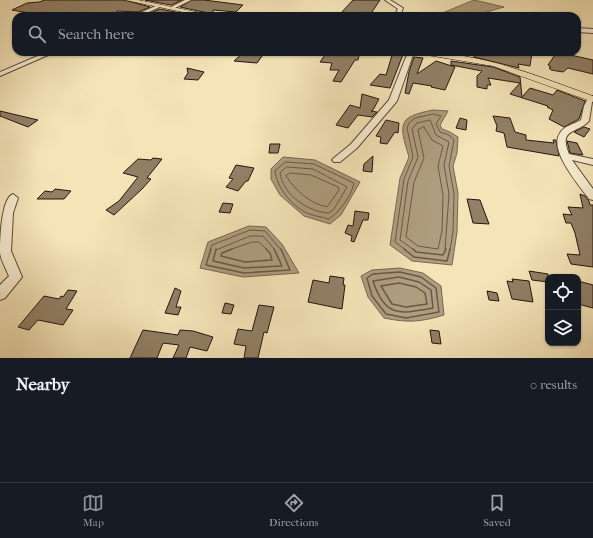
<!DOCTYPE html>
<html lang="en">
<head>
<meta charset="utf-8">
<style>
	body { margin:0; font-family:"IM FELL French Canon",serif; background:#20242c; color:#f1f3f6 }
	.controls { position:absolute; right:12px; bottom:12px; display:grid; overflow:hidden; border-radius:8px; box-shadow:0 1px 3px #0004 }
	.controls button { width:36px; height:36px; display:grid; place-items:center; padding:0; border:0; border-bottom:1px solid #363941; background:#171b24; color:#f1f3f6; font:20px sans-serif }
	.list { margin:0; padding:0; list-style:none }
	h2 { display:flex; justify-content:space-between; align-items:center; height:52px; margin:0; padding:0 16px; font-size:17px }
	h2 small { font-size:13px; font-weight:400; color:#9ea1a6 }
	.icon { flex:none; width:22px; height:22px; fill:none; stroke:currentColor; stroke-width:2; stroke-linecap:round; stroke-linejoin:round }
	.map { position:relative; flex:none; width:593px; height:358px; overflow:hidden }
	.search { position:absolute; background:#171b24; box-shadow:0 1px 3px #0004; left:12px; right:12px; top:12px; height:44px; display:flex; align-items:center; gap:10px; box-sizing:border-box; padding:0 14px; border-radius:12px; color:#9ea1a6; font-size:15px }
	.sheet { height:124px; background:#171b24 }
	nav { display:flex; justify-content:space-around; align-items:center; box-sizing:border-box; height:56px; border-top:1px solid #363941; background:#171b24; font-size:11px; color:#9ea1a6 }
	nav a { display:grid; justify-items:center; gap:2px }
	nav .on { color:#8c9099 }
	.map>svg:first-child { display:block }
	.water { fill:#ae9d7e; stroke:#786651 }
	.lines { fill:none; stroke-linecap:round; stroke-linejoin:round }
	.shore-far1 { stroke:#6a5846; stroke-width:1 }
	.shore { stroke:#6a5846; stroke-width:1.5 }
	.building { fill:#918066; stroke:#26140d }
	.minor-casing { stroke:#5a4838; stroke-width:2 }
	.major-casing { stroke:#26140d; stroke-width:1 }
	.minor { fill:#f8edd1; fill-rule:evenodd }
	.major { fill:#f4e4b8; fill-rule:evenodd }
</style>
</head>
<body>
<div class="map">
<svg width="593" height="358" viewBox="0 0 593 358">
	<rect width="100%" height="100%" fill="#f4e4b8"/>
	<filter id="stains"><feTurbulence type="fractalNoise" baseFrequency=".005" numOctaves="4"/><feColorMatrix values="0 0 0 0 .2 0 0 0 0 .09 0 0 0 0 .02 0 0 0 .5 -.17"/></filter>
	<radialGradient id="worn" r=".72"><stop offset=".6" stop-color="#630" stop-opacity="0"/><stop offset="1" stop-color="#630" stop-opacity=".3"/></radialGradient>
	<path class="water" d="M474,0L504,7C485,12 461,22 440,14Z
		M433,110L448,111L440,125L442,129L450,132L458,137L457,153L453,166L458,193L457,232L452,265L412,261L390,245L400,178L409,157C399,124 397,117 433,110Z
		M283,157L315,160L360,182L341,215L330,224L304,216L280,195L271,179V169Z
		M249,226L266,227L282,244L299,273L243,277L200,268L208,242Z
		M400,268L423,273L441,286L444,315C421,322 408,323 384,318L368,297L361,276L372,270Z"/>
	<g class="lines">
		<path class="shore-far1" d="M424,127L432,140L443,146L438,166L443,195L442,231L438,249L418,246L406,237L414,182L424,158L418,130Z
			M286,162L314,164L354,183C351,197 340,211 329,219C322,217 314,216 307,213C292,206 277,188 275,171Z
			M287,167L313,169L347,187L334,209L329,213C308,212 283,195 280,173Z
			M290,173L311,175L338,187L339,190L327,207C309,203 296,191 286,176Z
			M210,250L212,245L250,230L265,231L281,250
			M216,250L250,236H263L275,250
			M229,250L252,242H259L267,250
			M406,250L395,242L404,179L413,157L407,128L409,123L415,118L433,114L441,116L436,124L440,132L449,135L454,140L449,166L454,194L453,232L450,250
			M414,250L400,240L408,181L418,157L412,129L417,123L430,120L436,135L449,142L444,165L449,194L445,250"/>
		<path class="shore" d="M211,249L206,265L244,273L290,270L281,249
			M216,249L213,261L244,268L282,266L274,249
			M232,249L222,253L221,256L245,262L272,260L270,253L266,249
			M404,249L414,257L447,261L450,249
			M413,249L416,252L443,255L446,249
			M400,272L421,277L436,288L439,312L406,318L386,314L372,296L367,278L373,274Z
			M399,277L419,282L431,290L433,308C400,314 385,318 373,281Z
			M399,283L416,287L425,293L427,304L406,307L392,304L381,286Z"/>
	</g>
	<path class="building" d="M45,0H124L150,7L138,12L118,11L111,15L57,13L40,15L12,10L27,3L39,2Z
		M145,0H182L171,5Z
		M192,0H204L243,5L236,12L213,10V14L180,7Z
		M353,0H380L370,15L341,13Z
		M160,9L195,16H155L148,14Z
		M244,52H265L257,63L234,61Z
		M327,52H360L358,60H355L341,82L333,81L339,70H330L332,63L320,62Z
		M393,52H404L390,88L370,85L380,74L386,75Z
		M474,52H532L530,66L518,64L519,68L474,57Z
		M557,52L593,60V74L568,68L563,72L551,70L549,68L551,67L548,65Z
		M414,57L423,58L417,74L436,61L455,67L445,90L431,87L432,86L413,83L409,94L405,93L409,72Z
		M451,61L493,67L520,77L522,97L530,88L553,95L557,90L585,101L579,119L564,127L549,119L553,110L547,107L548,106L510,94L520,83L488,78L491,85H487V89L477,87V76L482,71L451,65Z
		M187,68L204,72L198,80L184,79L188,73Z
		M362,94L379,99L373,110L371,111L377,112L372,117L358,115L348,128L336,125L350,105L360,108Z
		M0,111L38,120L28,127L0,116Z
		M493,116L510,118L515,132L526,135V140L554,143L553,140H556L559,156L507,147L504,133L496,131L497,126Z
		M460,118L467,120L466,130L456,128Z
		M386,120L399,123L398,133L395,132L387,144L380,143L381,137L376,136Z
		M584,127L590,129L584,137L574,132Z
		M567,141L577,143L583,155L570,153Z
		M270,144H280L278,153H269Z
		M373,156L372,172L363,171L364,164Z
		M153,158L162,159L147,178L151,179L142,189L114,215L106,210L119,201L138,177L123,173L138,159L151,160Z
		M236,165L254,168L248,181H246L238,191L226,187L233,179L229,178Z
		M55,189L71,191L64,199H37L45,191L52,192Z
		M580,194L585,196L589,201L590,205H593V267L571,264L567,254L580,255L575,233L571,223H566L563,214L572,215L568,207L583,208Z
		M467,199L480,200L489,224L473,223Z
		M223,203L233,204L230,213L219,212Z
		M355,211L369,213L368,220H363L354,242L351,241L352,236L345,233L348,225L353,226Z
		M529,271L548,274V282L532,280Z
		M330,276L344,278L343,285H345L342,309L308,302L313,280L329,283Z
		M512,279L529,281L533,302L512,299L507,281L513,282Z
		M578,281L593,285V308L578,304Z
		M175,288L181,291L176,307H181L178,315L165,313Z
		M68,290L77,291L66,309L73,310L63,325L38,320L29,330L18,327L44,296L59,299L61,296L63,297Z
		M487,291L497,293L499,301L489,300Z
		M225,303L234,305L231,314L222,313Z
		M259,305L274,307L267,333L264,332L258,358H244L246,346L234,344L238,329L252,331Z
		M143,330L178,335L180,330L193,331L213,337L207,351L190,347L186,358H173L179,345L163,343L157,358H130Z
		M430,330L439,331L441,344L432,343Z"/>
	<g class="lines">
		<defs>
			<path id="minor" d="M185,0H191L173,9L169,8Z
				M385,0H390L403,8L400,16H394L398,9Z
				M158,5L162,6L140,16H133Z
				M577,28L593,29V33L577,32Z
				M47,52H55L0,76V72Z
				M408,52H414L397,101L357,148L340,162H334L332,160L334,158L351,144L389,100Z
				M589,96H593L589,121C577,134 558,128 569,154L593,159V165L572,160L593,189V200L589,199C579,185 548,150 560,133C564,126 574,124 581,120L584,106Z
				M13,194L18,198L13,213L11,251L22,277L5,298L0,300V285L9,276C6,269 1,260 0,253C0,241 1,198 13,194Z"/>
			<path id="major" d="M125,0H138L216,16H202Z
				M417,52C481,52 534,75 593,96V102L493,66L421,54Z"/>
		</defs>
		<use href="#minor" class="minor-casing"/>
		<use href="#major" class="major-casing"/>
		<use href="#minor" class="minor"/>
		<use href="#major" class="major"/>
	</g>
	<rect width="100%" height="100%" filter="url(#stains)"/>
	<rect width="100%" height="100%" fill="url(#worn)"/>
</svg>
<div class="controls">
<button><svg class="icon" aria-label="locate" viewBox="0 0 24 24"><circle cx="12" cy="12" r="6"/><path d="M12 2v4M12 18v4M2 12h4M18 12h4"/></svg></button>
<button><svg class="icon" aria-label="layers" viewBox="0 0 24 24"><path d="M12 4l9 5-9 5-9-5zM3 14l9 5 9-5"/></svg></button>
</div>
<div class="search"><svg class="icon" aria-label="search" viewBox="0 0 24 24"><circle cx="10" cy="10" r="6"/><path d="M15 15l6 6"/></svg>Search here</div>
</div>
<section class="sheet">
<h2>Nearby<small>0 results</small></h2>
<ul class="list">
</ul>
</section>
<nav>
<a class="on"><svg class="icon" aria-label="map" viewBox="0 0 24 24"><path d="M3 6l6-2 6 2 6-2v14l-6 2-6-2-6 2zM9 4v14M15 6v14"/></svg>Map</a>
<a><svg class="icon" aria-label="directions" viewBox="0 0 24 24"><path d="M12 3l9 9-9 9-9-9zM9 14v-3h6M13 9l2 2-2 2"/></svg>Directions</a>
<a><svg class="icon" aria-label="saved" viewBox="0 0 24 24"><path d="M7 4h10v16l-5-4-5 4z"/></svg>Saved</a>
</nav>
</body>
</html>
